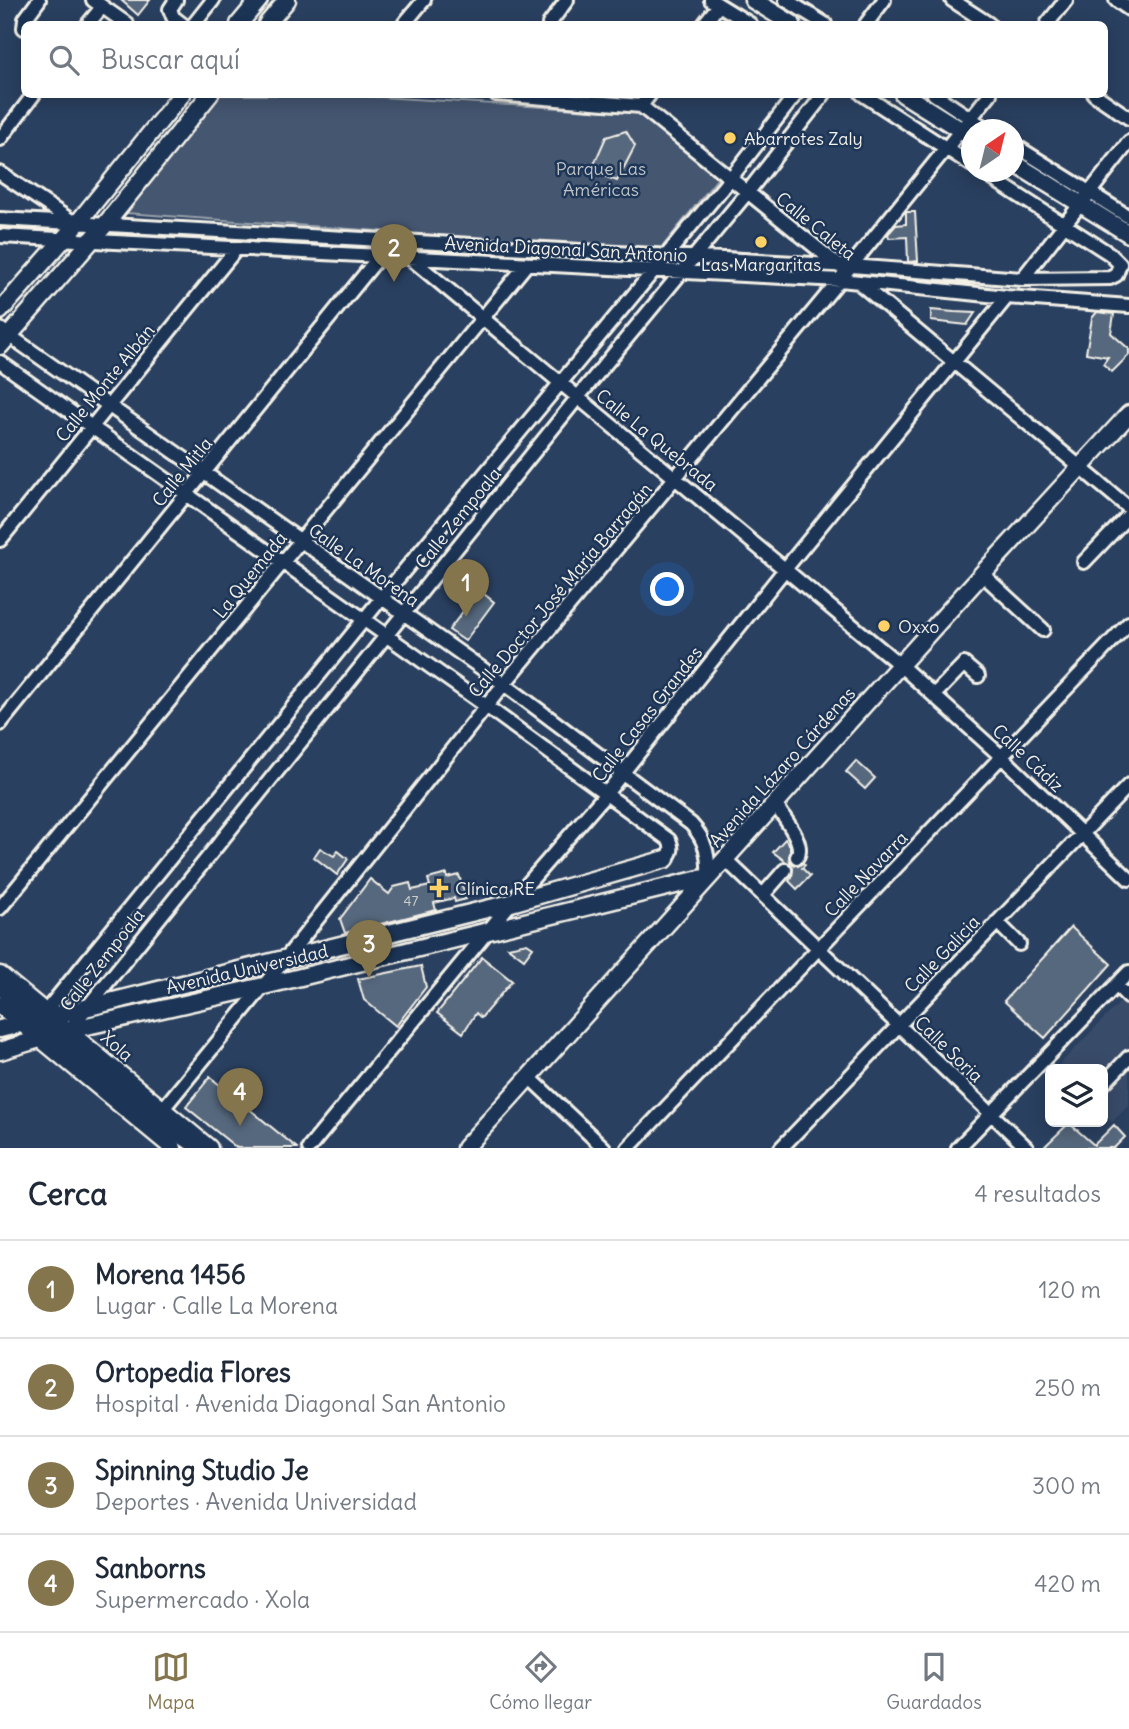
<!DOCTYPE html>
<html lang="es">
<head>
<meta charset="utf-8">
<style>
	body { margin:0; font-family:Delius,sans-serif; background:#f2f2f3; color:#1f2937 }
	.controls { position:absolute; right:21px; bottom:21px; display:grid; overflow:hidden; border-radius:10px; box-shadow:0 4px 18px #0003 }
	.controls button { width:63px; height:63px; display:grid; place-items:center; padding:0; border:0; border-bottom:2px solid #e0e1e3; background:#fff; color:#1f2937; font:35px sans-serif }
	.compass { position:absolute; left:961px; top:119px; width:63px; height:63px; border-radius:50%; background:#fff; box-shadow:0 4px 18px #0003; rotate:35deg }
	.you { position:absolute; left:668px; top:590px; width:24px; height:24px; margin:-18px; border:5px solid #fff; border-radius:50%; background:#1a73e8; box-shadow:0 0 0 10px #1a73e833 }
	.badge { display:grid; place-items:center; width:46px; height:46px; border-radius:50%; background:#84754c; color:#fff; font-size:23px; font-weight:700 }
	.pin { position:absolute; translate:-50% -58px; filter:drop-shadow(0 2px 4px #0008) }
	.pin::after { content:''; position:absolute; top:37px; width:24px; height:21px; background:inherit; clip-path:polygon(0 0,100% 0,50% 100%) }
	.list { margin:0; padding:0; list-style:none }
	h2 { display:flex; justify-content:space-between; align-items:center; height:91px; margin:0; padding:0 28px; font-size:30px }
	h2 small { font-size:23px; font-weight:400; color:#747a83 }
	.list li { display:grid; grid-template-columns:46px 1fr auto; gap:21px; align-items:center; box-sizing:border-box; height:98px; padding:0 28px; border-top:2px solid #e0e1e3 }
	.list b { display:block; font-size:26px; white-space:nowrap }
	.list p { margin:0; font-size:23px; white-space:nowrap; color:#747a83 }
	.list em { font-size:23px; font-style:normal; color:#747a83 }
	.icon { flex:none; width:38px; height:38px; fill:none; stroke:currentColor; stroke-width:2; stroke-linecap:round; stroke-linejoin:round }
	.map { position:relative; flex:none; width:1129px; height:1148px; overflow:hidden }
	.search { position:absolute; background:#fff; box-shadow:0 4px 18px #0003; left:21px; right:21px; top:21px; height:77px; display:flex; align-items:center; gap:18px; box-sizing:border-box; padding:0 24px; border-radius:10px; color:#747a83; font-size:26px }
	.sheet { height:483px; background:#fff }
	nav { display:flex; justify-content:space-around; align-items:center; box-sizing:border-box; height:98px; border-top:2px solid #e0e1e3; background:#fff; font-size:19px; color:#747a83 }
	nav a { display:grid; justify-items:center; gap:4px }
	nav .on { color:#84754c }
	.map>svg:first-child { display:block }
	.built { fill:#374c69 }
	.green { fill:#445771; stroke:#9ca4ac; stroke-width:2 }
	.building { fill:#56677d; stroke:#f4f1e8; stroke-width:2 }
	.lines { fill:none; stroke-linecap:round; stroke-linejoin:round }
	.minor-casing { stroke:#f4f1e8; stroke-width:18 }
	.major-casing { stroke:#f4f1e8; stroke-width:21 }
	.minor { stroke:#1d3557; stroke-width:12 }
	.major { stroke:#1d3557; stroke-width:16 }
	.poi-dot { fill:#ffd166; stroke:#1d3557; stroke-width:2.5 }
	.labels { text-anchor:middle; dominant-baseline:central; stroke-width:5; stroke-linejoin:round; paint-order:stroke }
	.number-label { font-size:14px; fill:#cccecd }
	.poi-label { font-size:18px; fill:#f4f1e8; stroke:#1d3557; text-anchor:start }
	.park-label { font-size:18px; fill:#bfc3c4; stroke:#1d3557 }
	.street-label { font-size:18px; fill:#f4f1e8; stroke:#1d3557 }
</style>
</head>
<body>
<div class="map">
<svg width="1129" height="1148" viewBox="0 0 1129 1148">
	<rect width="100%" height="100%" fill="#2a4060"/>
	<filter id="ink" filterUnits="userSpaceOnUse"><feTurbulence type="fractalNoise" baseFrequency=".0143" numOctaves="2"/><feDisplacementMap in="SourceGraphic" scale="14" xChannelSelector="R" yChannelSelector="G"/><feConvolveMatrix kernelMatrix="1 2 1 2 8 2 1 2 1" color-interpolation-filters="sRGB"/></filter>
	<g filter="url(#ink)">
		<path class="built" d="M1129,993V1105L1112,1122L1103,1113V1069L1056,1068Z"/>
		<path class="green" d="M217,95H349L639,113L718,178L659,251L125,213Z"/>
		<path class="building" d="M121,0H150L138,15Z
			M626,131L635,146L617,181L591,171L606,137Z
			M906,212H915L918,261L908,262L907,237L889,238L888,234L896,225L906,224Z
			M931,310L954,312L975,313L967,325L931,321Z
			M1097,312L1114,314L1111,333L1129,349V355L1112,372L1103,364L1108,357L1086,353L1092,318Z
			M479,590L494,602L465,641L449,630Z
			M856,761L875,778L865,789L846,772Z
			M785,839L790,846V862L798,866L803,863L805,865L802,868L810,876L797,889L789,881L792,877L793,867L773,852Z
			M320,848L334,856L338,851L348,859L337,875L314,857Z
			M447,874V878L459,875L466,899L455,902L454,898L434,903L436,910L345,933L340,919L370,879L389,894L394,887L410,883L412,890L430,886L428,879Z
			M1071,927L1111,964L1045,1038L1004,1001Z
			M527,943L533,947L524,959L508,947Z
			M482,957L512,981L481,1018L476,1013L463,1033L437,1013Z
			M421,966L426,987L396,1026L364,1000L358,979Z
			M210,1077L297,1148H237L186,1107Z
			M1069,1123L1094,1145L1114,1125L1125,1137L1114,1148H1043Z"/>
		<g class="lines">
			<defs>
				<path id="minor" d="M93,0L127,24
					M176,0L170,9L173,17L182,24
					M711,0L750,24
					M786,0L825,24
					M952,0L989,24
					M1116,0L1129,9
					M88,24L102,7
					M194,24L213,0
					M404,24L424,0
					M549,24L567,0
					M704,24L719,5
					M866,24L884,0
					M1047,24L1066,0
					M24,28L25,19L39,0
					M496,94L641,106L839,266
					M862,94L972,165
					M934,94L988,130
					M1094,94L1129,118
					M641,106L650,94
					M0,139L34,94
					M1014,145L1129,217
					M0,173L76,224
					M0,219L851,266L1022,279L1110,278L1116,275L1120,264L1110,254L982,172
					M0,236L840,280L1007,297L1129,306
					M1022,279L1129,142
					M858,282L1129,508
					M0,329L504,684L691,824C706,840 709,856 708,877
					M0,362L486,706L669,840C673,848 672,852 666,859
					M0,540L237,248
					M1084,562L1129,515
					M982,574L1043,630
					M934,695L964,664L978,676
					M0,724L391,242L900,665L1002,757L1129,879
					M775,804C783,817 806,843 797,857
					M725,859L1027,1148
					M763,895L785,870
					M0,908L526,265
					M997,922L1019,944
					M1117,986L1129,998
					M0,989L151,1116L197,1148
					M46,1011L384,595L730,179L796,94
					M69,1030L578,397L747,193L824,94
					M529,1077L604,1148
					M1103,1084L1129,1057
					M162,1110L287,957L504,684L851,266L990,94
					M309,1148L511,903L605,795L786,568L1007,297
					M628,1148L1129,623
					M781,1148L1129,785
					M958,1148L1129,972"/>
				<path id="major" d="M753,0L792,24
					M239,24L259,0
					M267,24L287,0
					M903,94L972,137
					M1014,163L1129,234
					M0,311L76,225L182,94
					M0,346L104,226L210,94
					M0,975L209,1148
					M0,1005L173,1148
					M0,1029L511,903L666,859
					M0,1051L69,1030L264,986L708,877
					M465,1148L982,574L1129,414"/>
			</defs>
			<use href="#minor" class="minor-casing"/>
			<use href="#major" class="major-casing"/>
			<use href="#minor" class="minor"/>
			<use href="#major" class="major"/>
		</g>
	</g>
	<g class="poi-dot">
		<circle cx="730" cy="138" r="7"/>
		<circle cx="761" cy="242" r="7"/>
		<circle cx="884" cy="626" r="7"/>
		<path d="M435.5 877.5h7v7h7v7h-7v7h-7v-7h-7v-7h7z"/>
	</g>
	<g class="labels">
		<g class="number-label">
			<text x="411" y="901">47</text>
		</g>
		<g class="poi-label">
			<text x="744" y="138">Abarrotes Zaly</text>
			<text x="761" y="264" text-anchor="middle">Las Margaritas</text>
			<text x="898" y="626">Oxxo</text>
			<text x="455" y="888">Clínica RE</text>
		</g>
		<g class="park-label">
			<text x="601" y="168">Parque Las<tspan x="601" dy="21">Américas</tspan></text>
		</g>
		<g class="street-label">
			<text transform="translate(816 226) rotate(39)">Calle Caleta</text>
			<text transform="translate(566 249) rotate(3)">Avenida Diagonal San Antonio</text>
			<text transform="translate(105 383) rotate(-51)">Calle Monte Albán</text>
			<text transform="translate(657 440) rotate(39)">Calle La Quebrada</text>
			<text transform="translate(182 472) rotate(-51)">Calle Mitla</text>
			<text transform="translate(458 518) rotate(-51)">Calle Zempoala</text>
			<text transform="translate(364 565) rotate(35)">Calle La Morena</text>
			<text transform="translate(250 575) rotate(-51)">La Quemada</text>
			<text transform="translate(560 590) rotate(-50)">Calle Doctor José María Barragán</text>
			<text transform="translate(647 714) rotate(-52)">Calle Casas Grandes</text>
			<text transform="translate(1028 758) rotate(43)">Calle Cádiz</text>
			<text transform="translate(782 767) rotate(-48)">Avenida Lázaro Cárdenas</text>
			<text transform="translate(866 874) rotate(-46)">Calle Navarra</text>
			<text transform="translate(942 954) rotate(-46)">Calle Galicia</text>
			<text transform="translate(102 960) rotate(-52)">Calle Zempoala</text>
			<text transform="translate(247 969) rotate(-13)">Avenida Universidad</text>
			<text transform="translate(117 1046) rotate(41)">Xola</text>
			<text transform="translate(949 1049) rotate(44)">Calle Soria</text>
		</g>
	</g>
</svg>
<div class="controls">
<button><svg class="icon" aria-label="layers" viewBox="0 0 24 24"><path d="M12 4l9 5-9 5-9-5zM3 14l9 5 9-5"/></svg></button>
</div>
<svg class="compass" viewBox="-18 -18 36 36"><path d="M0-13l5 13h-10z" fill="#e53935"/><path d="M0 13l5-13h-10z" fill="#747a83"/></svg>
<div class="you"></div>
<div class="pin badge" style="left:466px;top:617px">1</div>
<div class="pin badge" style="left:394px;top:282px">2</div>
<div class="pin badge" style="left:369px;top:978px">3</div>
<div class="pin badge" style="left:240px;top:1126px">4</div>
<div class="search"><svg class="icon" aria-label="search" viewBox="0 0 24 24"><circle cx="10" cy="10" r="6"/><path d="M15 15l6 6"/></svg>Buscar aquí</div>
</div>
<section class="sheet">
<h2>Cerca<small>4 resultados</small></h2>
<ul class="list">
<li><span class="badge">1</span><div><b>Morena 1456</b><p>Lugar · Calle La Morena</p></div><em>120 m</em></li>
<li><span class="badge">2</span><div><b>Ortopedia Flores</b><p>Hospital · Avenida Diagonal San Antonio</p></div><em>250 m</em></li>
<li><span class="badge">3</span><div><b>Spinning Studio Je</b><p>Deportes · Avenida Universidad</p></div><em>300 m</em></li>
<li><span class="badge">4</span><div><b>Sanborns</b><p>Supermercado · Xola</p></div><em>420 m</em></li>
</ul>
</section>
<nav>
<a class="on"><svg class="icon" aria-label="map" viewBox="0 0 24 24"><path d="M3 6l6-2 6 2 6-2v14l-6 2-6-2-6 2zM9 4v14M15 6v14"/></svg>Mapa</a>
<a><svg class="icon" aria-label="directions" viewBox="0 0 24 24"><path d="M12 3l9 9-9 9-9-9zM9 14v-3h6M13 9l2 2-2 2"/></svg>Cómo llegar</a>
<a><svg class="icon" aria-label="saved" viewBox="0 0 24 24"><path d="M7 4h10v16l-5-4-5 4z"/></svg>Guardados</a>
</nav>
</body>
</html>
